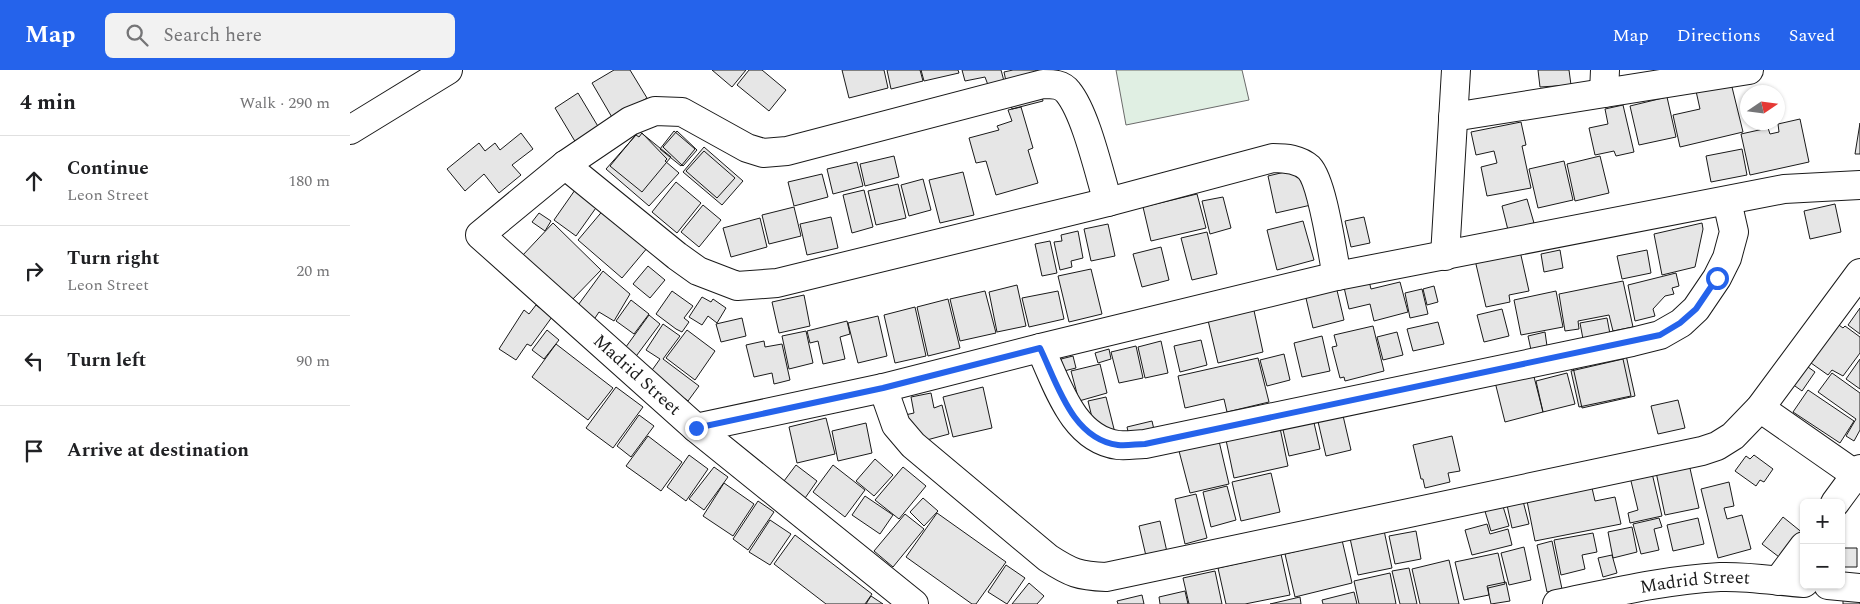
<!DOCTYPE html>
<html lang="en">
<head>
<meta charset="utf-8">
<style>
	body { margin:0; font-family:Spectral,serif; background:#f2f2f2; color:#202124 }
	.controls { position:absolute; right:15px; bottom:15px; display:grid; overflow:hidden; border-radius:8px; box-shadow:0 1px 4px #0004 }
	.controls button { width:45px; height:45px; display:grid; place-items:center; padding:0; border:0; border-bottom:1px solid #e0e0e0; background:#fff; color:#202124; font:25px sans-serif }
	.compass { position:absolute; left:1390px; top:15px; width:45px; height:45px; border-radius:50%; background:#fff; box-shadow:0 1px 4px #0004; rotate:77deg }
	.stop { position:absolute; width:15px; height:15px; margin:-11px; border:4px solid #2563eb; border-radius:50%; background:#fff }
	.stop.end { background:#2563eb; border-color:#fff; box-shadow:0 1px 5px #0008 }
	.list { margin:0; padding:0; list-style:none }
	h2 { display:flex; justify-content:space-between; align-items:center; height:65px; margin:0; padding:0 20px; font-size:21px }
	h2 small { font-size:16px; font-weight:400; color:#757577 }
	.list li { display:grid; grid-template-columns:32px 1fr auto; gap:15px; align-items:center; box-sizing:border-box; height:90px; padding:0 20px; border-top:1px solid #e0e0e0 }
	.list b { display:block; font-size:19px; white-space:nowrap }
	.list p { margin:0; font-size:16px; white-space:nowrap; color:#757577 }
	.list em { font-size:16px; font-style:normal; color:#757577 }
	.icon { flex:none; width:28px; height:28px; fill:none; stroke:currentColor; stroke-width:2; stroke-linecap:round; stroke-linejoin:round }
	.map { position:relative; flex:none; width:1510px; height:534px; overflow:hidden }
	header { display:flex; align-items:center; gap:30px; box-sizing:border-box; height:70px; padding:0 25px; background:#2563eb; color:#fff }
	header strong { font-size:24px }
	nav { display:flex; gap:28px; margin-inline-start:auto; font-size:18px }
	.search { width:350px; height:45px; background:#f2f2f2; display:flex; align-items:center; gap:12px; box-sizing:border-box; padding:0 18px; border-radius:8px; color:#757577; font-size:19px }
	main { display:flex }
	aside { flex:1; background:#fff }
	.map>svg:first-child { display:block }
	.grass { fill:#e0efe3; stroke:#6a6a6a }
	.building { fill:#e6e6e6; stroke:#1a1a1a }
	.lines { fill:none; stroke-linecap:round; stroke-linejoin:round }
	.minor-casing { stroke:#1a1a1a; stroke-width:30 }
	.minor { stroke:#fff; stroke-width:28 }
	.route { stroke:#2563eb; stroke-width:6 }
	.labels { text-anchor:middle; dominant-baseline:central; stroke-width:4; stroke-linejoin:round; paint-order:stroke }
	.street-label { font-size:18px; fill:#1a1a1a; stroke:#fff }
</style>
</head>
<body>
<header>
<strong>Map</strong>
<div class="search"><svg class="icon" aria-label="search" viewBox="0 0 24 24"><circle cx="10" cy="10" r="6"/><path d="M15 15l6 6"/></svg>Search here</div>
<nav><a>Map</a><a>Directions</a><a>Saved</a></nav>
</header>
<main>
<aside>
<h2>4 min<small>Walk · 290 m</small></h2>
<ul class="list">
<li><svg class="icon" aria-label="ahead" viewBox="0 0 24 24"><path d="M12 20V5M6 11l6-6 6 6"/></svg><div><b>Continue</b><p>Leon Street</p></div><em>180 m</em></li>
<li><svg class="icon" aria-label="right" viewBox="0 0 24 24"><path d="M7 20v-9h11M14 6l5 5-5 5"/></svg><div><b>Turn right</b><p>Leon Street</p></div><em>20 m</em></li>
<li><svg class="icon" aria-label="left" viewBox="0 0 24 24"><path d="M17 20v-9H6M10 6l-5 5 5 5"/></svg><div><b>Turn left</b></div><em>90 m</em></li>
<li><svg class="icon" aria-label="arrive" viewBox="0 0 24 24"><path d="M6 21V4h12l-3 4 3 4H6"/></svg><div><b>Arrive at destination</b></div></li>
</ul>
</aside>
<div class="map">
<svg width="1510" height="534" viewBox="0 0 1510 534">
	<rect width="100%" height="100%" fill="#fff"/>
	<path class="grass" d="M766,0H892L899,30L776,55Z"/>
	<path class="building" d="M264,0H280L297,28L263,49L242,13Z
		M362,0H396L382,17Z
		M399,0H412L436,20L419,41L387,15Z
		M492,0H534L538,18L499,28Z
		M537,0H570L573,11L541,19Z
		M571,0H608L609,3L574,11Z
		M612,0H651L654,11L638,15L635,7L615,11Z
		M663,0H686L693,31L662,39L654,2Z
		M1188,0H1219L1221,15L1190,17Z
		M1381,13L1393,62L1330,77L1323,45L1350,39L1346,21Z
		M228,23L249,58L226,73L205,38Z
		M1317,27L1326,67L1289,75L1280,36Z
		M1273,35L1284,82L1266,86L1264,81L1245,85L1239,58L1258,54L1255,39Z
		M671,37L683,78L678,80L688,113L646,125L636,91L626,93L619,68L649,60L647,56L662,51L658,40Z
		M1450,49L1459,92L1400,105L1391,64L1418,58L1420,64L1429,62L1428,54Z
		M1171,52L1176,75L1172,76L1181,118L1137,126L1131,97L1147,93L1144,81L1126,85L1121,62Z
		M1510,53V84H1505Z
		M289,61L321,87L292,122L260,96Z
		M324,61L345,79L331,96L310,79Z
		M327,61L347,80L333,96L313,77Z
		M171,63L183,79L162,95L171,105L149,123L134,104L115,121L97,99L129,73L135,81L145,73L150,80Z
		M292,63L317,89L315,91L329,103L299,136L256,99L286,65L289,67Z
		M354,77L393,111L372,135L333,102Z
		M1392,79L1397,105L1361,112L1356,86Z
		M354,81L385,108L367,128L336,101Z
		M544,86L549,107L515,116L510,94Z
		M1250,86L1259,123L1225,131L1217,94Z
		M1214,91L1223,130L1188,138L1179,99Z
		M507,92L513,116L483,124L477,99Z
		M952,98L961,135L926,143L918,106Z
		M613,102L624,145L590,153L579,110Z
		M472,104L478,127L444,136L438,112Z
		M573,109L581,140L559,146L551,115Z
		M326,112L351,133L327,163L302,142Z
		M548,114L556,148L526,155L518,121Z
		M225,120L248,135L226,166L204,150Z
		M514,120L523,157L502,163L493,125Z
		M847,124L856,158L801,171L793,137Z
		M873,127L881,158L860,164L852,131Z
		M1177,129L1184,153L1158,160L1152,136Z
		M1485,134L1491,162L1460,169L1454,141Z
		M353,135L371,150L349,177L331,162Z
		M444,137L451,166L419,174L412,145Z
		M255,138L298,177L272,208L228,170Z
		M189,143L201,151L195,161L182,152Z
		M481,147L488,178L457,185L450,154Z
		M1014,147L1020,173L1001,177L995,151Z
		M410,148L417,177L381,187L373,158Z
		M953,151L964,190L927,200L917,160Z
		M203,153L251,200L220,232L172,186Z
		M1352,153L1353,159L1345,197L1312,205L1304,164Z
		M758,154L765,186L741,191L734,159Z
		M728,161L733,188L721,191L722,197L710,200L704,172L712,171L711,165Z
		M857,162L867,204L842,210L831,168Z
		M700,171L707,203L692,206L685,174Z
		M811,177L819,210L792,217L783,184Z
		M1210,180L1213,198L1194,202L1191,184Z
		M1297,180L1301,203L1272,209L1267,186Z
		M1170,181L1179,221L1159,225L1160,232L1136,237L1125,190Z
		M298,196L315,210L300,228L283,214Z
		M741,199L752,244L719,252L708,206Z
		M253,201L280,224L264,251L249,242L243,251L226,238Z
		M1326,203L1329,216L1322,218L1324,224L1315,226L1303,239L1305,246L1285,251L1278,215Z
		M1018,207L1021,219L1050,212L1058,242L1024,251L1020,234L999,239L993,213Z
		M1273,211L1283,257L1263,261L1259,245L1228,251L1229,259L1215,261L1209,224Z
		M667,215L676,256L647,262L639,222Z
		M986,216L994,250L963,258L955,224Z
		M1084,216L1088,232L1077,235L1073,219Z
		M1072,219L1078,244L1060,248L1055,223Z
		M322,221L343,236L334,248L339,252L332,262L326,259L306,244Z
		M635,221L646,263L610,271L600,229Z
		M708,221L714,249L679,257L672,228Z
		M1206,221L1213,257L1171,265L1164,230Z
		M454,225L460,256L429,263L422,232Z
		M352,227L361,232L363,229L376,238L367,253L358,246L352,255L339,247Z
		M598,229L610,278L578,286L567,237Z
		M281,230L299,244L284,264L266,251Z
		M186,235L202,247L181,276L177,274L166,290L149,279L174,240L179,244Z
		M903,236L913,282L868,293L857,246Z
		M565,237L576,286L545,293L534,245Z
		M1510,238V264L1498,255Z
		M1152,239L1159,266L1134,272L1127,245Z
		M299,245L310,254L284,289L273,281Z
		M528,246L537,286L508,293L498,253Z
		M392,248L396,266L371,272L366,254Z
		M1257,248L1260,264L1233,269L1230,253Z
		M497,251L500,264L490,267L495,289L473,294L468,271L460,273L457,261Z
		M1088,252L1094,274L1063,281L1057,259Z
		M1486,253L1493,258L1495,256L1510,267V283L1493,306L1482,300L1478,305L1461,293L1465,288L1462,286Z
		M313,254L330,266L313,289L349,316L338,331L300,303L310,289L296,280Z
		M1023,256L1034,301L995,311L994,307L990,308L982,277L987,276L984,265Z
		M197,260L209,270L194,289L182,280Z
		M337,260L365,281L345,310L316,288Z
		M456,261L463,293L439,299L432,266Z
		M1047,262L1053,285L1033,290L1027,267Z
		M1195,262L1197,276L1181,280L1178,266Z
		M972,266L980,301L952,307L944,273Z
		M851,270L857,295L830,302L824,276Z
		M414,271L415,277L432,274L440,310L424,314L422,303L404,307L396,275Z
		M811,271L818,303L795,308L788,277Z
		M206,274L263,318L238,350L182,307Z
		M786,276L793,308L769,313L761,282Z
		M759,279L761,289L748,293L745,283Z
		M934,284L940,310L917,316L910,290Z
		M1276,285L1285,326L1232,338L1223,297Z
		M723,286L726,298L714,301L711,289Z
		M908,288L919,332L877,342L874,329L835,338L828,306Z
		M1273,289L1281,326L1229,337L1221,301Z
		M1510,289V319L1496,309Z
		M1451,292L1465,302L1452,321L1438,311Z
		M750,294L757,323L729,331L721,301Z
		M1182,299L1193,342L1155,352L1144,308Z
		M1217,303L1225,334L1193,342L1186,311Z
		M1482,303L1510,323V360L1504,371L1496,366L1506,349L1468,322Z
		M266,317L293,337L263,378L236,358Z
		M633,317L642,358L603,367L593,327Z
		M1458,320L1504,351L1490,373L1443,342Z
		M581,323L584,338L592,335L599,364L562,374L555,345L564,343L561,327Z
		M756,327L765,363L747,368L738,331Z
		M1328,330L1335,358L1308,364L1301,336Z
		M991,337L1001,380L976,386L966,343Z
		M962,344L970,379L939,386L931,351Z
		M289,345L304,356L281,387L267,376Z
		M476,348L485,384L447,393L439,357Z
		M802,351L805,364L780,370L777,357Z
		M516,353L522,383L488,391L482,361Z
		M930,358L938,396L884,408L876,370Z
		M298,366L332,392L311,421L276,396Z
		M1102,366L1110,401L1098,403L1100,412L1075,418L1073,409H1071L1063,375Z
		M869,371L879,414L840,423L829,381Z
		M339,385L358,399L336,431L317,417Z
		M1404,385L1423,399L1414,412L1410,410L1406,416L1385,401L1396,386L1400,389Z
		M525,389L543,405L524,426L506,411Z
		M1339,394L1349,438L1315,445L1306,402Z
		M446,395L467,411L453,431L431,415Z
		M483,395L515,420L495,447L463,422Z
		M364,397L378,407L354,440L339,429Z
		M553,397L576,416L549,449L525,430Z
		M921,403L930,442L891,451L882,412Z
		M1302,403L1312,446L1280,453L1278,443L1288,440L1280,407Z
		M1379,412L1384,436L1374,438L1377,449L1392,445L1401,479L1368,488L1351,419Z
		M374,413L404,434L383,466L353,446Z
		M877,416L886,450L861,457L853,422Z
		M1242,418L1245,431L1265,427L1271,454L1185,471L1177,431Z
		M846,424L857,468L835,474L825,429Z
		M515,426L543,445L530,464L502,445Z
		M573,428L588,441L574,456L560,442Z
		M408,431L424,442L398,480L383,469Z
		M1173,431L1179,454L1162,458L1157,435Z
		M1152,433L1159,456L1141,461L1134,438Z
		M587,443L656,492L626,534H622L556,487Z
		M555,444L574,459L543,497L524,481Z
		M1433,447L1454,464L1433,490L1412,474Z
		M1309,448L1312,457L1304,459L1309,480L1291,484L1283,454Z
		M1348,448L1354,474L1323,481L1317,455Z
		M420,450L441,464L420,495L399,482Z
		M810,451L817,482L796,486L789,456Z
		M1032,451L1042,498L1008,505L998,459Z
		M1137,454L1140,464L1158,459L1162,475L1122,485L1115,460Z
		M1282,457L1287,482L1263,488L1258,462Z
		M1066,461L1071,489L1045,494L1039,466Z
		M1243,463L1247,482L1232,485L1235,499L1211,505L1204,470Z
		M445,465L522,524L515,534H476L424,494Z
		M992,470L1002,513L945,527L935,484Z
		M1202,471L1212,519L1197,522L1187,475Z
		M1174,477L1181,510L1159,515L1151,483Z
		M1491,478H1507V497H1491Z
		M1148,483L1155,514L1138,518L1139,525L1114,530L1105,492Z
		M931,484L940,525L895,534H876L868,498Z
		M1262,485L1267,503L1253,507L1248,488Z
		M1099,490L1109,534H1070L1062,499Z
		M656,495L675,508L657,534L638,522Z
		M1059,498L1067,534H1050L1042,501Z
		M865,501L872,534H839L833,508Z
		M1040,503L1046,534H1009L1004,511Z
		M1156,512L1160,531L1141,534L1137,516Z
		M679,513L694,526L687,534H662Z
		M835,521L838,534H810L809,527Z
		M1004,522L1007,534H973L972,530Z
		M792,525L794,534H768L767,531Z
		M521,526L533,534H516Z
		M950,527L951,534H920Z
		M1493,529H1510V534H1493Z"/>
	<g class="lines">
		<defs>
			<g id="minor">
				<path d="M1254,23L1255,0"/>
				<path d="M1103,47L1399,0"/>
				<path d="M0,60L98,0"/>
				<path d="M215,95L327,186L348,201L387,216L427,213L758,132L923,88C936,88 949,89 959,98C973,113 982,183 987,206"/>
				<path d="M1095,186L1106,0"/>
				<path d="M690,278C707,313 722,369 768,375C777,376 787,374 795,374L1282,272L1310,265L1331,253L1346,239L1367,208L1377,188L1384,162L1377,131"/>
				<path d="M533,318L546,355L563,375L698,488C721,503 729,506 756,507L1352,381L1367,376L1383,366L1410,338L1510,203"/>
				<path d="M1410,338L1506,405H1510"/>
				<path d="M346,358L533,318L690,278L987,206L1434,119L1510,115"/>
				<path d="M1485,433L1510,399"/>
				<path d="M1428,511L1454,476"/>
				<path d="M1478,515L1510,518"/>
				<path d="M564,534L346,358L130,165L215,95L280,51L305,41L332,42L397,78L413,83L437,81L693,14C703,14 712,14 718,22C736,44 749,103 758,132"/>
				<path id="s1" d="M1207,534C1261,523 1314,510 1370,507C1398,506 1426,511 1454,513"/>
			</g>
		</defs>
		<use href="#minor" class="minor-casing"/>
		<use href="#minor" class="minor"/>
	</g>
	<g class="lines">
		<path class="route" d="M346,358L533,318L690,278C707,313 722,369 768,375C777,376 787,374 795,374L1310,265L1330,253L1346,239L1367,208"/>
	</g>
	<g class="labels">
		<g class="street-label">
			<text transform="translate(287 305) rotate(42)">Madrid Street</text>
			<text stroke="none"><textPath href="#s1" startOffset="140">Madrid Street</textPath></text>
		</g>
	</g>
</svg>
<div class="controls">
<button>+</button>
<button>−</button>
</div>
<svg class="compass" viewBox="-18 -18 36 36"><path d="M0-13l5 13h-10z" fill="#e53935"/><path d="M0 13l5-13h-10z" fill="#757577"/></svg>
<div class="stop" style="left:1367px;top:208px"></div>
<div class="stop end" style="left:346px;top:358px"></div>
</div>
</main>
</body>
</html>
